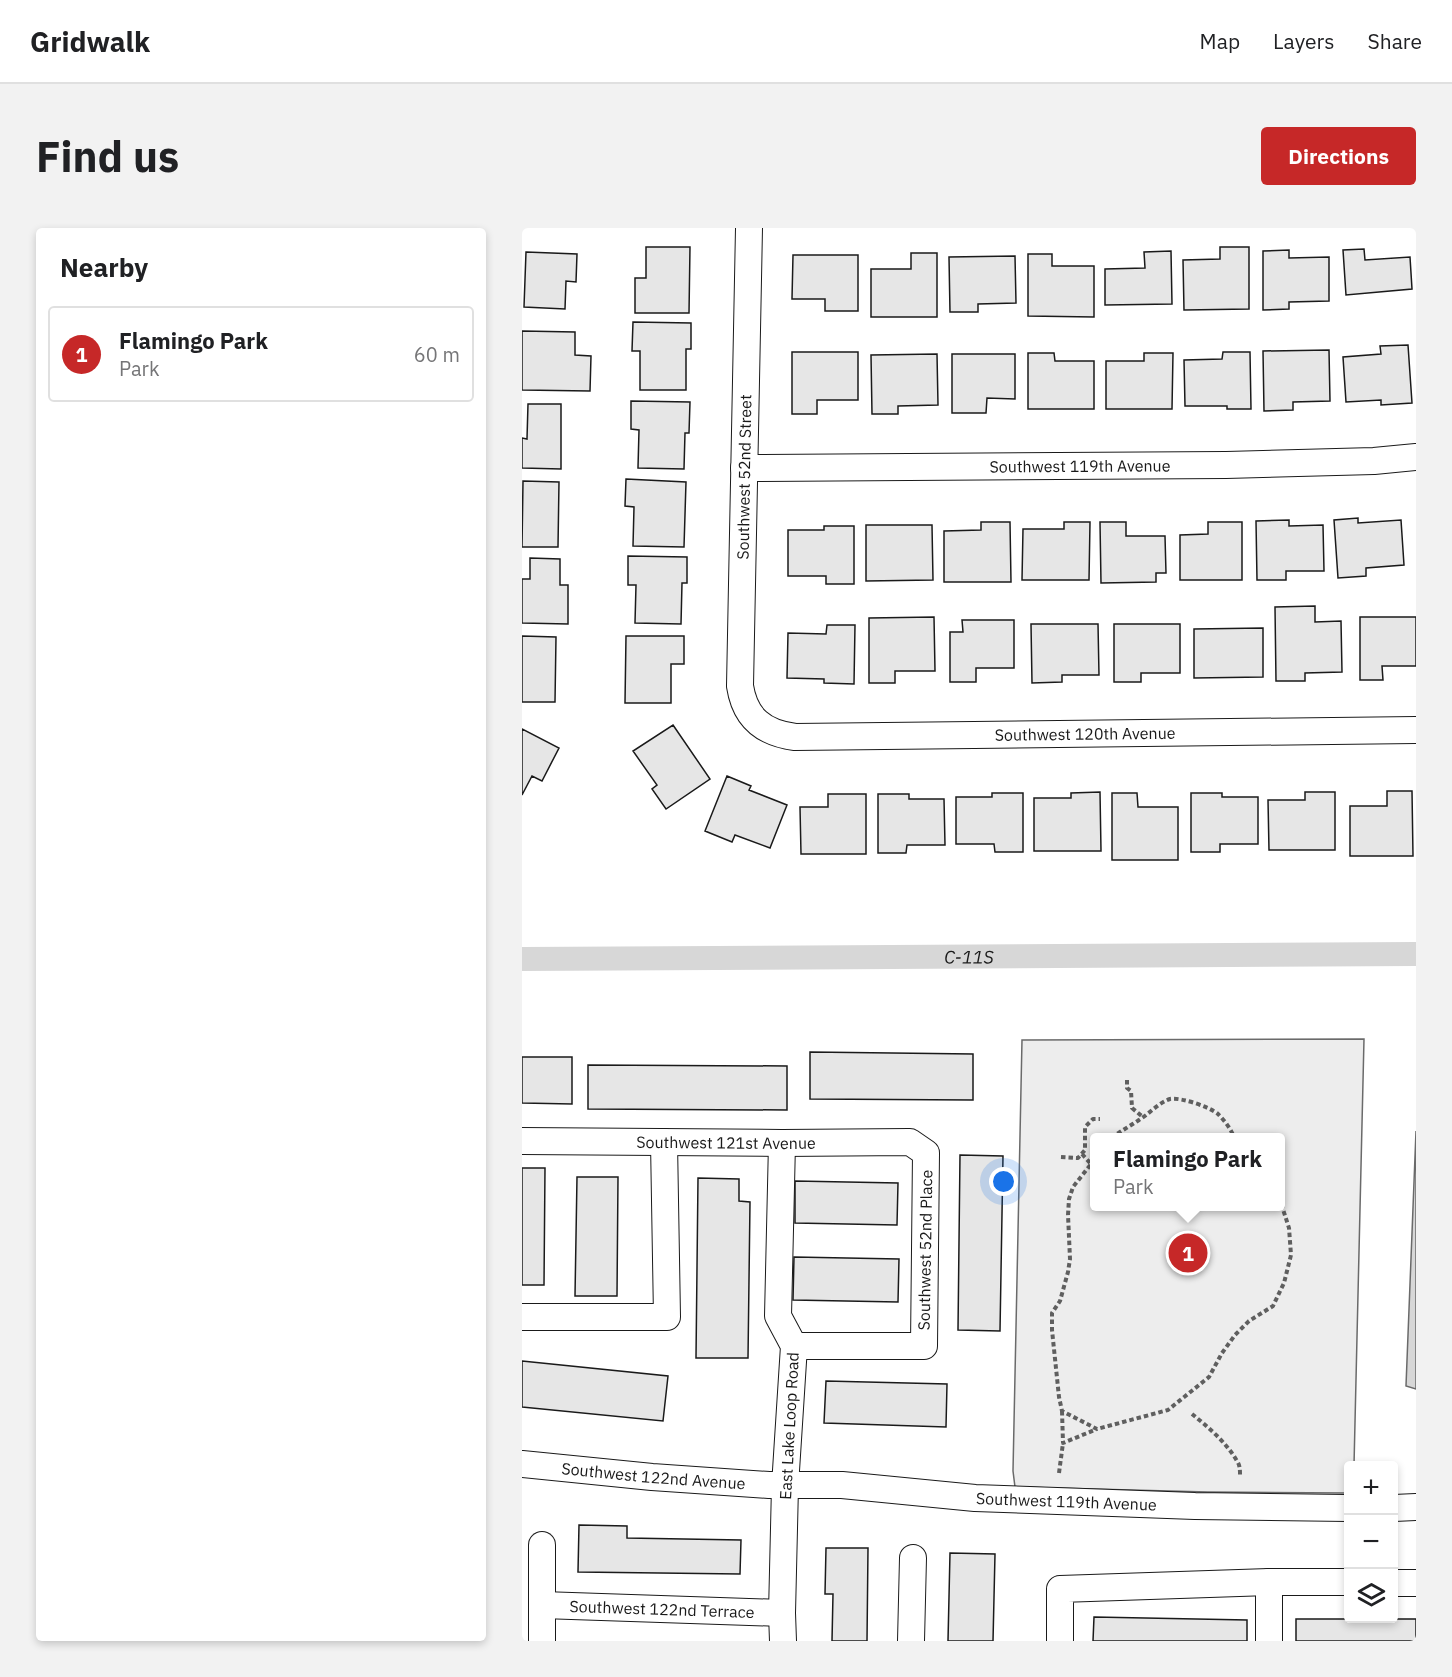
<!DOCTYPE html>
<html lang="en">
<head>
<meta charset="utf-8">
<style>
	body { margin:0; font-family:"IBM Plex Sans",sans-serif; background:#f2f2f2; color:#202124 }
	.controls { position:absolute; right:18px; bottom:18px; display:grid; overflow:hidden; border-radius:6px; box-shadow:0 3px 9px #0003 }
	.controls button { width:54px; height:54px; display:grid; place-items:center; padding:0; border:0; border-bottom:2px solid #e0e0e0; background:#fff; color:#202124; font:30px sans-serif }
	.you { position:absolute; left:482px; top:954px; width:21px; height:21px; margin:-15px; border:4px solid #fff; border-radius:50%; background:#1a73e8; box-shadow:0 0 0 9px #1a73e833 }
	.badge { display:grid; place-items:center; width:39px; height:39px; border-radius:50%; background:#c62828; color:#fff; font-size:20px; font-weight:700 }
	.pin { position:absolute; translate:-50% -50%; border:3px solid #fff; box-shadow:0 2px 6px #0006 }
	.popup { position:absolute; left:568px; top:905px; width:195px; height:78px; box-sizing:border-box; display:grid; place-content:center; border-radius:6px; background:#fff; filter:drop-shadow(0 2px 4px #0005); font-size:20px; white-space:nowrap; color:#757577 }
	.popup b { font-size:22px; color:#202124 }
	.popup::after { content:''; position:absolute; left:50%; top:100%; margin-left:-12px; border:12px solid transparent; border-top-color:#fff }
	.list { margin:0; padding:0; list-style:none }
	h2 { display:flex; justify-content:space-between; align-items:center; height:78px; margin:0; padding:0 24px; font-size:26px }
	h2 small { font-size:20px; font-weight:400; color:#757577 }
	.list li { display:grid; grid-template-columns:39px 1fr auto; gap:18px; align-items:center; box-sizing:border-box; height:96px; margin:0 12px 12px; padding:0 12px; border:2px solid #e0e0e0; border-radius:6px }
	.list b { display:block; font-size:22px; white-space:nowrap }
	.list p { margin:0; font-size:20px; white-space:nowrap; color:#757577 }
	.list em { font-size:20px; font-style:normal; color:#757577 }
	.icon { flex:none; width:33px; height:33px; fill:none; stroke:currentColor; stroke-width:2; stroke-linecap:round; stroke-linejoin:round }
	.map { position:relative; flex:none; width:894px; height:1413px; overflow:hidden; border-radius:6px }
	header { display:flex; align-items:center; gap:36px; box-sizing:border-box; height:84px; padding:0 30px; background:#fff; border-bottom:2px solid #e0e0e0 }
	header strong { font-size:28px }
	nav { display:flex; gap:33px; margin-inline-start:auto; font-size:21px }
	.intro { display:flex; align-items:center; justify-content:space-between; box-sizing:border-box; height:144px; padding:0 36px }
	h1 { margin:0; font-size:42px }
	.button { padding:15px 27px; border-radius:6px; background:#c62828; color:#fff; font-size:21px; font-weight:700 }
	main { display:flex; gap:36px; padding:0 36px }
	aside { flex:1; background:#fff; border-radius:6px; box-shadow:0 3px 9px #0003 }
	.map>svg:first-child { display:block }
	.built { fill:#ededed; stroke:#6a6a6a; stroke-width:1.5; fill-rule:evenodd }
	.water { fill:#d7d7d7; stroke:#6a6a6a; stroke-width:1.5 }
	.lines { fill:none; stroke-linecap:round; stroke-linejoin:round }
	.canal { stroke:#d7d7d7; stroke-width:24 }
	.building { fill:#e6e6e6; stroke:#1a1a1a; stroke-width:1.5 }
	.minor-casing { stroke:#1a1a1a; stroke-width:28 }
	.path { stroke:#5f5f5f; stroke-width:4; stroke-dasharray:4.5 3; stroke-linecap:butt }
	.minor { stroke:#fff; stroke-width:26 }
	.labels { text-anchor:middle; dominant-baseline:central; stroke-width:4.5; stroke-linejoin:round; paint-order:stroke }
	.street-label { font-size:16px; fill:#1a1a1a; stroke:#fff }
	.water-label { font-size:18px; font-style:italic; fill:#1a1a1a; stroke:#fff }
</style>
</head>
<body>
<header>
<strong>Gridwalk</strong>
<nav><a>Map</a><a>Layers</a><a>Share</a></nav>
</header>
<div class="intro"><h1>Find us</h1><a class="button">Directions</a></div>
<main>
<aside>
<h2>Nearby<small></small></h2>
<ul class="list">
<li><span class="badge">1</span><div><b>Flamingo Park</b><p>Park</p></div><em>60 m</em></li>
</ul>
</aside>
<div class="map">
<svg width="894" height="1413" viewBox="0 0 894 1413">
	<rect width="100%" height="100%" fill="#fff"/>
	<path class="built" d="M842,811L832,1237L826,1238V1265L686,1264L493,1259L491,1243L500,812ZM573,910H759V978H573Z"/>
	<path class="water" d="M894,903V1161L884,1158Z"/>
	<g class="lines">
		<path class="canal" id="s1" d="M0,731L894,726"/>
	</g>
	<path class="building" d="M124,19H168L167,85H113V50H124Z
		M698,19H727V81L662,82L661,32L698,31Z
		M842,21L843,32L888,29L890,61L824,67L821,22Z
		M767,22V30L807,29V73L767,74V81L741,82V23Z
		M649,23L650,76L583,77V41L623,40L622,24Z
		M4,24L55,26L54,54L44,53L43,81L2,79Z
		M389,25H415V89H349V41H389Z
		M506,26H530V38H572V89L506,88Z
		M271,27H336V83H303V71H270Z
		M493,28L494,75L456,76V84H428L427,29Z
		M111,94L169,95V121H164V162H118V123H110Z
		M0,103L53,104V127L69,128L68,163L0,162Z
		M886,117L890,175L859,177V172L824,174L821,129L859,126L858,118Z
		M807,122L808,173L771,174V182L742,183L741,123Z
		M270,124H336V172H295V186H270Z
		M701,124H728L729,181H705V178H663L662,132L700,131Z
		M506,125H532L533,133H572V181H506Z
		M622,125H651L650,181H584V133H622Z
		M415,126L416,177L376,178V186H350L349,127Z
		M430,126H493V171L465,170L464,185H430Z
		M109,173L168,174L167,205H163L162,241L116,240L117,202L109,201Z
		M6,176H39V241L0,240V210L5,211Z
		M104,251L164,254L162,319L111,318L112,279L103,278Z
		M1,253L37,254L36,319H0Z
		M836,290V295L879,292L882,337L844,340V348L816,350L812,292Z
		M767,292V298L801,297L802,343H764V352H735L734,293Z
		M459,294H488L489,354H422V303L459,302Z
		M542,294H568L567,352H500L501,301H542Z
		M578,294H604V308H643L644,345H634V354L579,355Z
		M686,294H720V352H658V307L686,306Z
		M344,297H410L411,352L344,353Z
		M302,298H332V356H304V348H266V302H302Z
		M106,328L165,329V355H160L159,396L113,395L114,357H106Z
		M8,330L38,331V357H46V396L0,395V351H8Z
		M793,378V394L819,393L820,444L783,445V453H754L753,379Z
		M412,389L413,443H373V455H347V390Z
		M838,389H894V438H860L861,452H838Z
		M440,392H492V440H454V454H428V404H441Z
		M509,396H576L577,447H540V454L510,455Z
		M592,396H658V445H619V454H592Z
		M305,397H333L332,456L302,455V451L265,450L266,405L304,406Z
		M741,400V449L672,450V401Z
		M0,408L34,409L33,474H0Z
		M104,408H162V436H149V475H103Z
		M151,497L188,551L144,581L130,561L135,557L111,523Z
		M0,501L37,520L20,553L10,548L0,567Z
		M205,548L229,558L227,562L265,577L248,620L213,607L210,614L183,603Z
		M865,563H890L891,628H828V578H865Z
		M578,564L579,623H512V570H549V565Z
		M783,564H813V622H747L746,572H783Z
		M470,565H501V624H473L472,616H434V569H470Z
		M590,565H615L616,579H656V632H590Z
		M669,565H700V569H736V616H698V624H669Z
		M306,566H344V626H279L278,579H306Z
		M356,566H387V571H422L423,617H385L384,625H356Z
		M288,824L451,826V872L288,871Z
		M0,829H50V876L0,875Z
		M66,837L265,838V882L66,881Z
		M438,927L481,928L478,1103L436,1102Z
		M0,940H23L22,1057H0Z
		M55,949H96L95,1068H53Z
		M176,950L217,951V973L228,974L226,1130H174Z
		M273,953L376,955L375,997L273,995Z
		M272,1029L377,1031L376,1074L271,1072Z
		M0,1133L146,1148L141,1193L0,1179Z
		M304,1153L425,1156L424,1199L302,1195Z
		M57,1297L105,1298V1310L219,1312L218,1346L56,1344Z
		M304,1320H346L345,1413H310L311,1366H303Z
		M428,1325L473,1326L471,1413H426Z
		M572,1389L725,1392V1413H571Z
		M774,1391H894V1413H774Z"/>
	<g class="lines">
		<defs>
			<g id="minor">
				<path id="s2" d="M227,0L218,458C223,490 241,505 273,509L894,502"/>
				<path id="s3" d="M222,240L704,237L852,233L894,229"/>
				<path id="s4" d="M0,913L260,915L388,914L404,925L402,1118H272"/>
				<path d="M260,915L256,1088L272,1118L263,1258L260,1385L261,1413"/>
				<path d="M0,1089H145L142,914"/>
				<path id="s5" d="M0,1236L130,1249L247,1257H320L453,1270L673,1278L826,1280"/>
				<path d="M872,1280L894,1279"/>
				<path d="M747,1354V1413"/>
				<path d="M872,1355H894"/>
				<path id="s6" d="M20,1377L260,1385"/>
				<path d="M20,1413V1317"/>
				<path d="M389,1413L391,1330"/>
				<path d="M538,1413V1361L747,1354H826"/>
			</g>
		</defs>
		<use href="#minor" class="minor-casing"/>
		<path class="path" d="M605,852V860L609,863L610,880L621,889
			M589,910C599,903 608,898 617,892C627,886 636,875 648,871C659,869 688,879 696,886C702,892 710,902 712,910
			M560,926L569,936
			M539,929L556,930L563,922V899L571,891H578
			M573,931L551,959L547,971L546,987L548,1031L546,1044L538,1073L530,1085V1102L537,1169L540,1183L575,1201L646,1182L687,1149L700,1125L713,1107L727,1093L751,1078L762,1055L769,1027L767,1000L759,975
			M540,1183L541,1215L575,1201
			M670,1186C686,1199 704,1214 715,1233C718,1237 718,1242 718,1247
			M537,1245L541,1215"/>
		<use href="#minor" class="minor"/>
	</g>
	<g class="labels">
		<g class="street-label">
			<text stroke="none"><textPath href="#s3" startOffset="336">Southwest 119th Avenue</textPath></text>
			<text transform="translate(222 249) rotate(-89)">Southwest 52nd Street</text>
			<text stroke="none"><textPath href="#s2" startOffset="830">Southwest 120th Avenue</textPath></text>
			<text stroke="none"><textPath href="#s4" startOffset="204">Southwest 121st Avenue</textPath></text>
			<text transform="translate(403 1022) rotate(-89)">Southwest 52nd Place</text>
			<text transform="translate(267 1198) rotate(-87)">East Lake Loop Road</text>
			<text stroke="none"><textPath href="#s5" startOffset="132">Southwest 122nd Avenue</textPath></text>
			<text stroke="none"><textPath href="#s5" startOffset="546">Southwest 119th Avenue</textPath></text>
			<text stroke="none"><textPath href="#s6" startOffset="120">Southwest 122nd Terrace</textPath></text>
		</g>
		<g class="water-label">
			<text stroke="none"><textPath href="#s1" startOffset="447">C-11S</textPath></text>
		</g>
	</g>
</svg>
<div class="controls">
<button>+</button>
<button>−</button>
<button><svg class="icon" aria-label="layers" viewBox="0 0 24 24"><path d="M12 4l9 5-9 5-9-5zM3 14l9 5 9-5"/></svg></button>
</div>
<div class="you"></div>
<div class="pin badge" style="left:666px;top:1025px">1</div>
<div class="popup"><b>Flamingo Park</b>Park</div>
</div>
</main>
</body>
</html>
